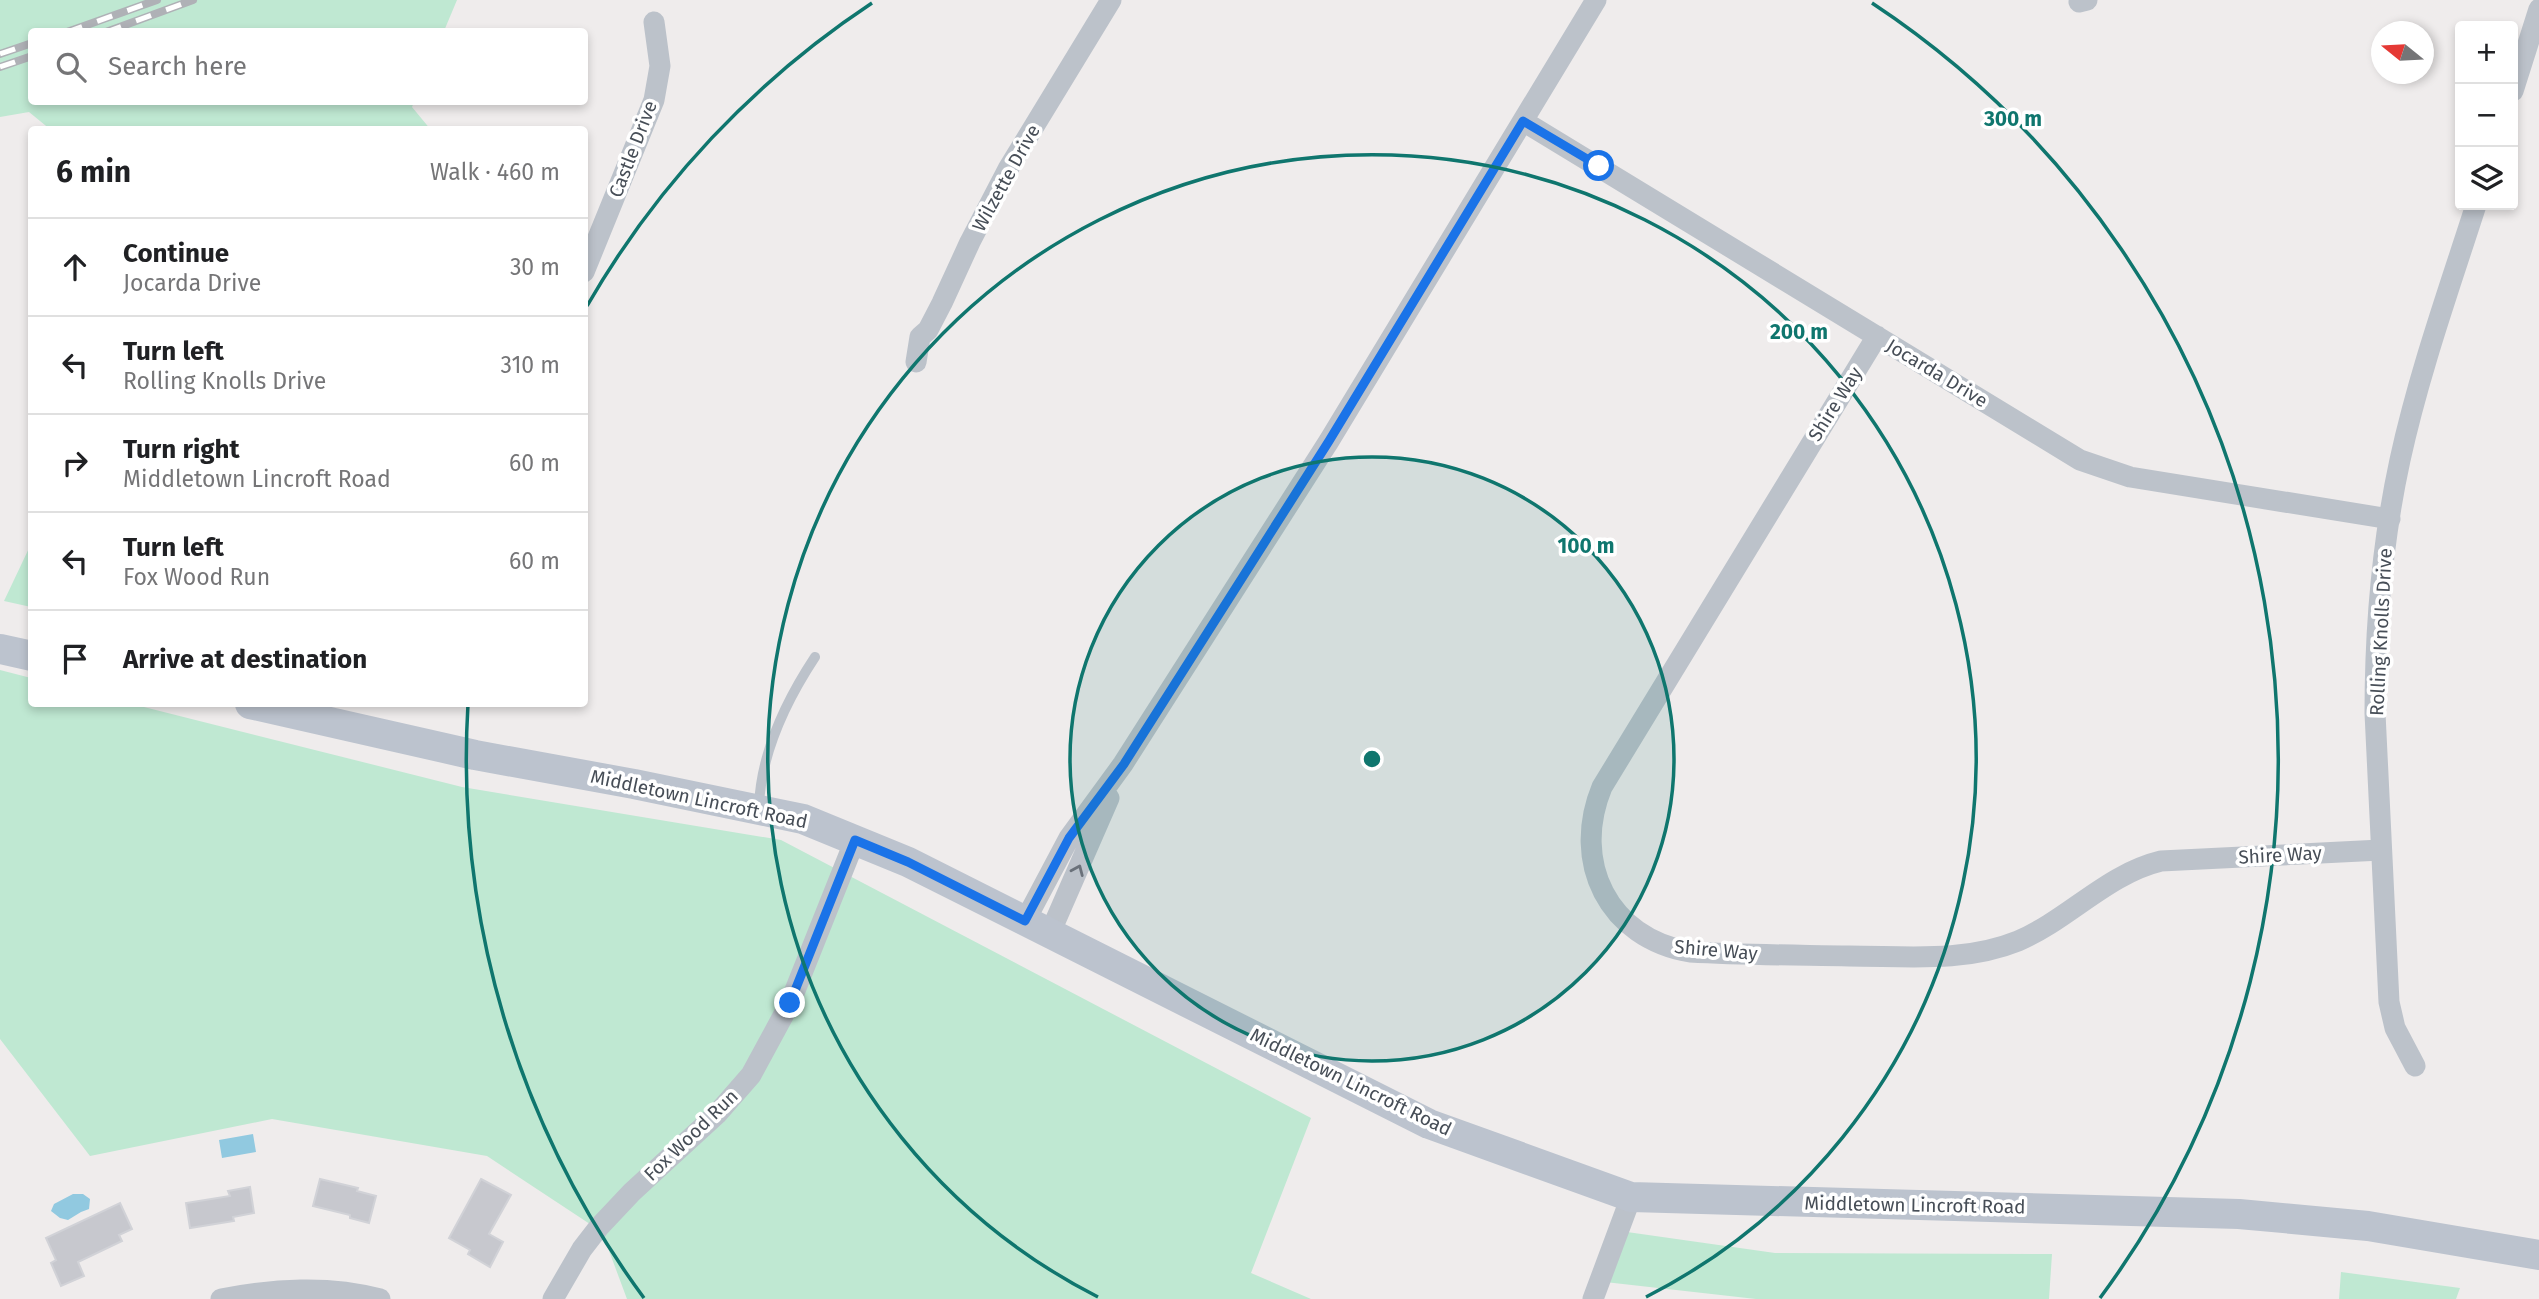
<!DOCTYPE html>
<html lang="en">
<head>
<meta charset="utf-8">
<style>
	body { margin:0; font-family:"Fira Sans",sans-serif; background:#f6f6f6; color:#202124 }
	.controls { position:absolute; right:21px; top:21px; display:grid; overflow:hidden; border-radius:7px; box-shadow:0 4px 10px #0003 }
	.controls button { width:63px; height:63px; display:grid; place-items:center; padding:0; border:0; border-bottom:2px solid #e0e0e0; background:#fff; color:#202124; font:35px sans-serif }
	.compass { position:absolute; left:2371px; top:21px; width:63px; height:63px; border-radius:50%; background:#fff; box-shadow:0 4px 10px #0003; rotate:288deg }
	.stop { position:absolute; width:21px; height:21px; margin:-16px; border:5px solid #1a73e8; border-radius:50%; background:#fff }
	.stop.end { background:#1a73e8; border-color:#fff; box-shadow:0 2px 7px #0008 }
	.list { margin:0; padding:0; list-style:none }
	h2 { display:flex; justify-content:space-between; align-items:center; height:91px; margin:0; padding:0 28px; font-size:30px }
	h2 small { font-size:23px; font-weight:400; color:#757577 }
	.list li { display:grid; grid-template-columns:46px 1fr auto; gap:21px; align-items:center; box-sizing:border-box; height:98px; padding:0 28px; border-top:2px solid #e0e0e0 }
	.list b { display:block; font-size:26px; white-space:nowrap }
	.list p { margin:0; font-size:23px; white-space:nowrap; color:#757577 }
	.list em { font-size:23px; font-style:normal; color:#757577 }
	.icon { flex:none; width:38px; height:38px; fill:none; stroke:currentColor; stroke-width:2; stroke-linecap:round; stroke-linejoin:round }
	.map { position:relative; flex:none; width:2539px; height:1299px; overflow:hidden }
	.search { position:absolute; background:#fff; box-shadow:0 4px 10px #0003; left:28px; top:28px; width:560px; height:77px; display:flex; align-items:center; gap:18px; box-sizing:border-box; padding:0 24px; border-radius:7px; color:#757577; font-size:26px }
	.panel { position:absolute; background:#fff; box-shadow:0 4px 10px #0003; left:28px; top:126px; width:560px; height:581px; border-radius:7px }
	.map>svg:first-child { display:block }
	.green { fill:#bfe8d2 }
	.water { fill:#91c9e0 }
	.building { fill:#c7c8ce; stroke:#d1d2d7; stroke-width:2 }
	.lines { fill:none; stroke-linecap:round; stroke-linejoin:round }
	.lane { stroke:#bcc2ca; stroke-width:10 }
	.street { stroke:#bcc2ca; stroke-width:21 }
	.secondary { stroke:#bcc3ce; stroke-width:30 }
	.rail-casing { stroke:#afb1b6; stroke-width:8 }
	.rail { stroke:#fff; stroke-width:5; stroke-dasharray:16; stroke-linecap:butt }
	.oneway { stroke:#6a717a }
	.route { stroke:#1a73e8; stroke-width:9 }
	.ring { fill:none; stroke:#0f766e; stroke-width:3.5 }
	.labels { text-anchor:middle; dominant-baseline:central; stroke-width:7; stroke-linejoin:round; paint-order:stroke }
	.street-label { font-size:19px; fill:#474e57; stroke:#fff }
	.centre { fill:#0f766e; stroke:#fff; stroke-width:3.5 }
	.ring-label { font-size:21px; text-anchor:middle; font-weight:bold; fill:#0f766e; stroke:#fff; stroke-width:7; stroke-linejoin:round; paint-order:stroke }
</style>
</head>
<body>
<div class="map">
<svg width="2539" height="1299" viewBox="0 0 2539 1299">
	<rect width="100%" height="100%" fill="#efecec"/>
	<path class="green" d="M0,0H457L444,31L32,32V102H414L412,107L431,130H51L29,112L0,117Z
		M31,544V607L4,601Z
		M0,670L31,678L32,704H132L462,787L781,840L1311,1118L1251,1273L1311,1299H627L602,1232L487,1156L272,1119L90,1156L0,1039Z
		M1620,1231L1775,1253L2052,1254L2049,1299H1756L1605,1282Z
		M2341,1272L2460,1288L2456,1299H2339Z"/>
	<path class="water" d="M253,1134L256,1152L222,1158L219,1140Z
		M73,1194H83L90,1199L89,1209L81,1212L68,1220L60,1218L51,1211L54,1204Z"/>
	<path class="building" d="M320,1179L358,1188L357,1191L376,1196L369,1223L350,1218V1215L313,1206Z
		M481,1179L511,1195L489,1234L503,1242L490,1267L468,1254L470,1250L449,1238Z
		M250,1187L254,1213L233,1217L234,1221L190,1228L186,1203L230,1196L228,1191Z
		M120,1203L132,1229L119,1235L122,1241L78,1262L84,1276L61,1286L51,1263L56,1260L46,1238Z"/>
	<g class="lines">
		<path class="lane" d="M759,806C761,753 786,701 815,657"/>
		<path class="street" d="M2079,2L2087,0
			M2513,91L2539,9
			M1523,121L2080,460L2130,477L2390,519
			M584,272L654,100L660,66L654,22
			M1877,336L1602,787C1571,862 1608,938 1690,952C1743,955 1796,955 1849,956C1906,956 1964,963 2018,941C2069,919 2107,874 2161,861L2381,850
			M916,362L920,337L928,330L942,303L970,242L1008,169L1111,0
			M1025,921L1069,838L1123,764L1329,441L1596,0
			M1050,933L1109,798
			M2415,1066L2395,1028L2389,1002L2375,713C2375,628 2382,543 2400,460C2419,373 2449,289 2476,205
			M221,1299C274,1289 328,1285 380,1299
			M553,1299L582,1249L599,1227L632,1192L717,1114L751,1075L790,1003L855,840
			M1593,1299L1631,1197"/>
		<path class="secondary" d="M0,649L32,656
			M250,704L475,755L634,784L803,819L908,862L1429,1124L1631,1197L2239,1214L2368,1226L2539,1255"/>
		<defs>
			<path id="rail" d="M67,32L157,0
				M106,32L193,0
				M0,54L32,43
				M0,67L32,56"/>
		</defs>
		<use href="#rail" class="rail-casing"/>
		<use href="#rail" class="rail"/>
	</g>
	<defs><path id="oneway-chevron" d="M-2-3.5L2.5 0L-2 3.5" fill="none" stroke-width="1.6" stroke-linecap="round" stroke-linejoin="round" transform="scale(1.75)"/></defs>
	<use class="oneway" href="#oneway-chevron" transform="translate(1078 870) rotate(-67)"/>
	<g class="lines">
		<path class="route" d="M790,1003L855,840L908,862L1025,921L1069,838L1124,764L1329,441L1523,121L1599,166"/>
	</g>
	<circle cx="1372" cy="759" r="302" fill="#0f766e" fill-opacity=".12"/>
	<g class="ring">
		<circle cx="1372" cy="759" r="302"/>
		<path d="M1098 1297A604 604 0 1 1 1646 1297"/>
		<path d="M644 1298A906 906 0 0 1 468 704M587 306A906 906 0 0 1 872 3M1872 3A906 906 0 0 1 2100 1298"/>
	</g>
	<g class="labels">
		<g class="street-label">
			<text transform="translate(633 149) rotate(-69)">Castle Drive</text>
			<text transform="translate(1006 178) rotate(-61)">Wilzette Drive</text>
			<text transform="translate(1937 373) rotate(31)">Jocarda Drive</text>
			<text transform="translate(1835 404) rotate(-58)">Shire Way</text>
			<text transform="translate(2381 632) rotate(-87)">Rolling Knolls Drive</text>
			<text transform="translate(699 799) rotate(12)">Middletown Lincroft Road</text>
			<text transform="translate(2280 855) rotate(-3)">Shire Way</text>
			<text transform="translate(1716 950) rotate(5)">Shire Way</text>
			<text transform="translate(1351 1082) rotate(26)">Middletown Lincroft Road</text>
			<text transform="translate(691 1135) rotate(-44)">Fox Wood Run</text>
			<text transform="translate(1915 1205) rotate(1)">Middletown Lincroft Road</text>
		</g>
	</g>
	<circle cx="1372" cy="759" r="10" class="centre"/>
	<g class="ring-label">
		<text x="2013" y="126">300 m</text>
		<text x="1799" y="339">200 m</text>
		<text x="1586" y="553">100 m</text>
	</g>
</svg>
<div class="controls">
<button>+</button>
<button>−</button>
<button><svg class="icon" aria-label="layers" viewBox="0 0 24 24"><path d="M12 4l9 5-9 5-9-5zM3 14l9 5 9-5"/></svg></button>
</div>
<svg class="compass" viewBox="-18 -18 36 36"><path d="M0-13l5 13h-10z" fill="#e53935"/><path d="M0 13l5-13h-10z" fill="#757577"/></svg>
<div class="stop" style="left:1599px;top:166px"></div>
<div class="stop end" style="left:790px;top:1003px"></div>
<div class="search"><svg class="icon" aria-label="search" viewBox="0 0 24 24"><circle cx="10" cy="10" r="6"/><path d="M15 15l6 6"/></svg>Search here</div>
<section class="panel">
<h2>6 min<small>Walk · 460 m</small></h2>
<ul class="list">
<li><svg class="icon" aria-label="ahead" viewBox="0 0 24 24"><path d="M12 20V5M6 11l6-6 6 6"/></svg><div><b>Continue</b><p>Jocarda Drive</p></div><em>30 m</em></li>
<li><svg class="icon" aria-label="left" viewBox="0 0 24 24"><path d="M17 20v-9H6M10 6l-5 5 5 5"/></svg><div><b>Turn left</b><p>Rolling Knolls Drive</p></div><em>310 m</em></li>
<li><svg class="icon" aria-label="right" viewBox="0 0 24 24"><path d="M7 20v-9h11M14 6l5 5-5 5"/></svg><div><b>Turn right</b><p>Middletown Lincroft Road</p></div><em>60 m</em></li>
<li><svg class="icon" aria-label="left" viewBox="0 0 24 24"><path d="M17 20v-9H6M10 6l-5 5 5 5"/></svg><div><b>Turn left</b><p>Fox Wood Run</p></div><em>60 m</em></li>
<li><svg class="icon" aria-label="arrive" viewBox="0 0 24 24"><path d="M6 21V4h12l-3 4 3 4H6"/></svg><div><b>Arrive at destination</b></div></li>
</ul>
</section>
</div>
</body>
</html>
